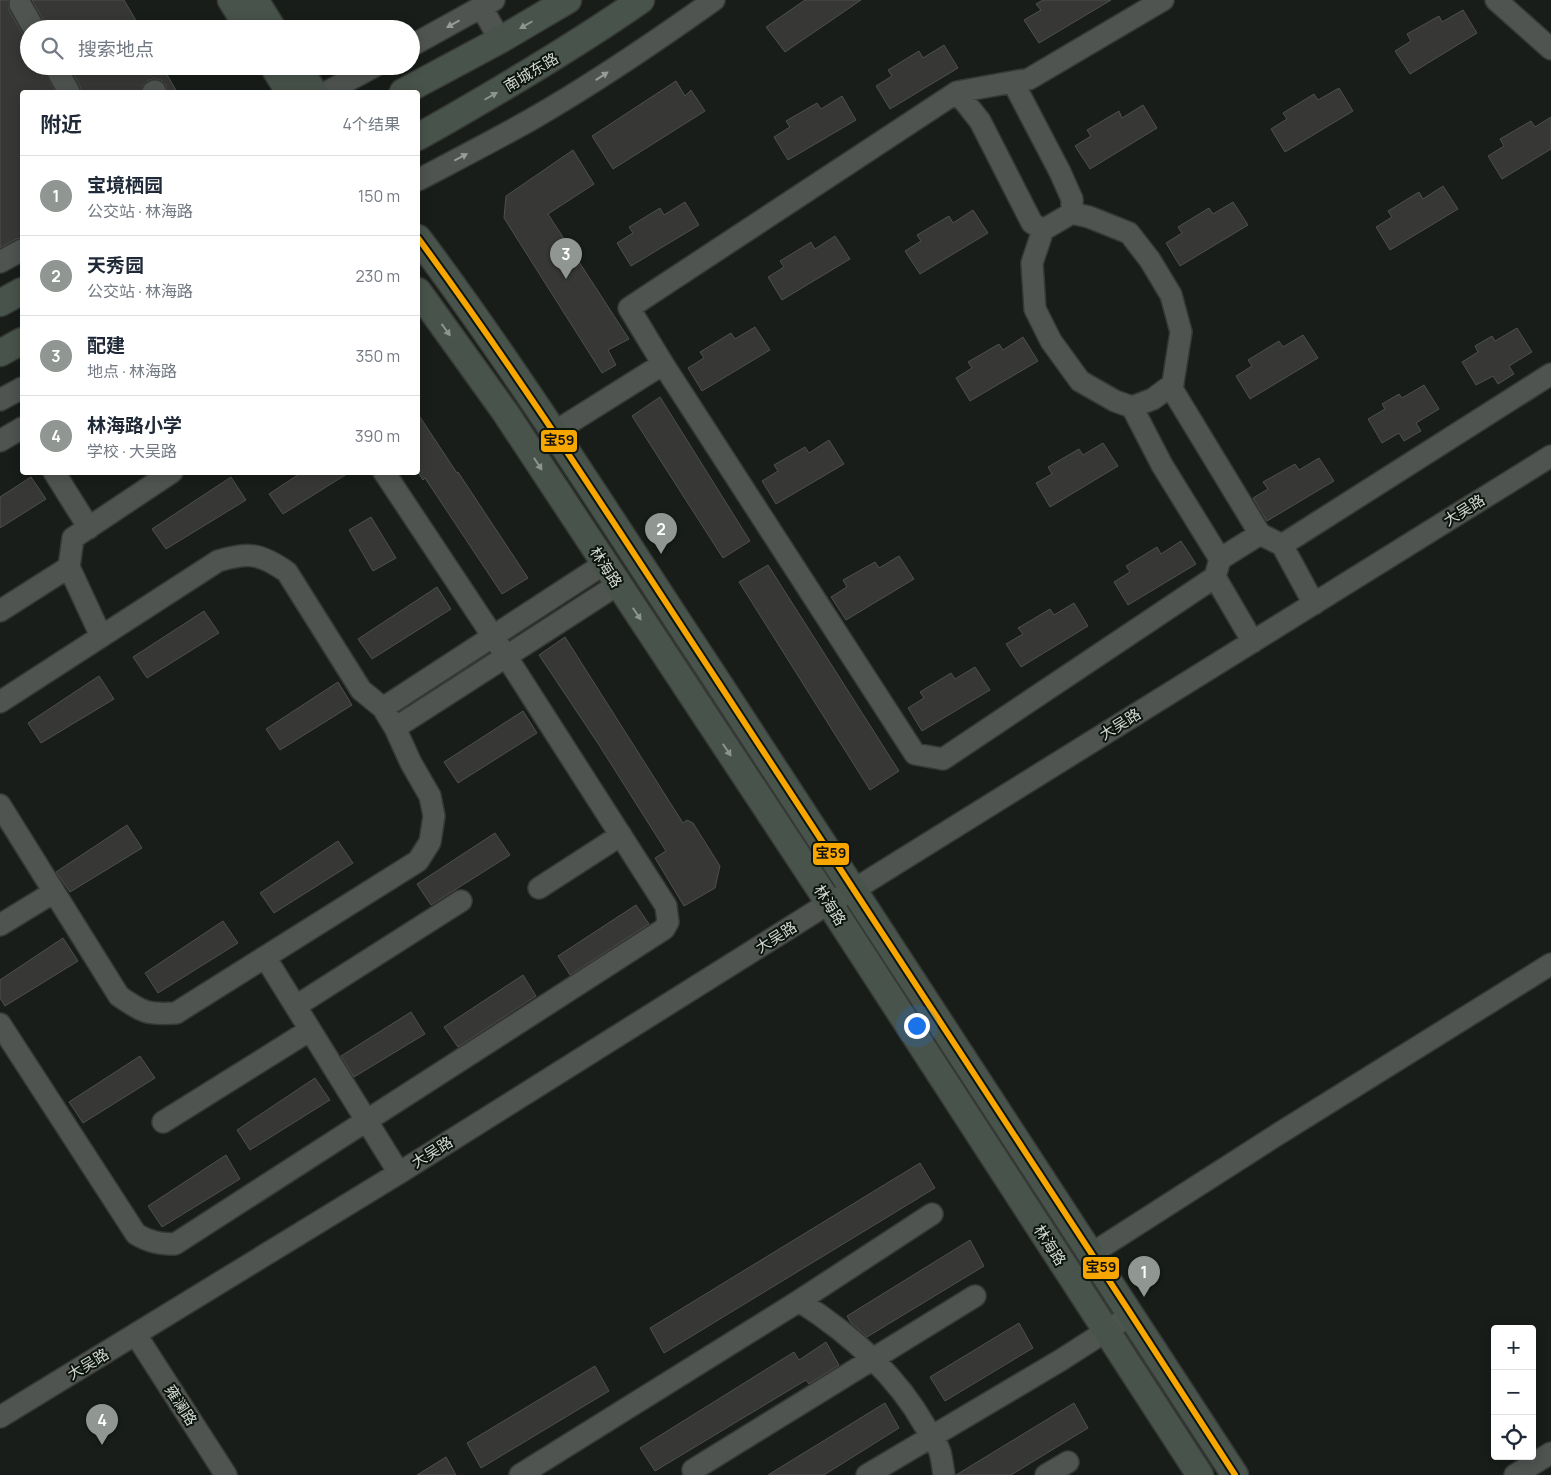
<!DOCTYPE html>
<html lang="zh">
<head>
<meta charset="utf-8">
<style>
	body { margin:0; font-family:Manrope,"Noto Sans SC",sans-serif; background:#f6f6f7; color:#1f2937 }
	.controls { position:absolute; right:15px; bottom:15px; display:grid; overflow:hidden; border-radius:5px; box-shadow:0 2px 12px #0003 }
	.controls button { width:45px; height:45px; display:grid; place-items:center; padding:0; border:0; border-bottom:1px solid #e0e1e3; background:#fff; color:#1f2937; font:25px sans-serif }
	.you { position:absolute; left:916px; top:1025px; width:18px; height:18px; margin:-12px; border:4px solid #fff; border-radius:50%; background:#1a73e8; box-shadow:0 0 0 8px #1a73e833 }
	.badge { display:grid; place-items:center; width:32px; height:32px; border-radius:50%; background:#909691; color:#fff; font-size:16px; font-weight:700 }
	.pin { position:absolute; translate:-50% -41px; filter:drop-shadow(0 1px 2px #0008) }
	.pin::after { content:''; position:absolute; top:26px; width:18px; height:15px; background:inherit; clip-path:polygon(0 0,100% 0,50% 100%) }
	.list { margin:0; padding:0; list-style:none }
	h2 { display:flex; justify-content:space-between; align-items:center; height:65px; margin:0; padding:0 20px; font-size:21px }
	h2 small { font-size:16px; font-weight:400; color:#747a83 }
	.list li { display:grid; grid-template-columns:32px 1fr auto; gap:15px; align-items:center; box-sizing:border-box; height:80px; padding:0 20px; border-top:1px solid #e0e1e3 }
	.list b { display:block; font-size:19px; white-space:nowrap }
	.list p { margin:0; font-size:16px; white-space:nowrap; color:#747a83 }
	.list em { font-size:16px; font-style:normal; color:#747a83 }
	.icon { flex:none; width:28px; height:28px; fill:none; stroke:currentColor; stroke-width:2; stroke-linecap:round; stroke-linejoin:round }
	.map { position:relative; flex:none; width:1551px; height:1475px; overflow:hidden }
	.search { position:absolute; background:#fff; box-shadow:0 2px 12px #0003; left:20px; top:20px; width:400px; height:55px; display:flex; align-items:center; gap:12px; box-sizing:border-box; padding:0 18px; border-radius:28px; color:#747a83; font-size:19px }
	.panel { position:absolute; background:#fff; box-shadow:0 2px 12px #0003; left:20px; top:90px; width:400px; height:385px; border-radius:5px }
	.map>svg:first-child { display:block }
	.building { fill:#373736; stroke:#4f4f4e }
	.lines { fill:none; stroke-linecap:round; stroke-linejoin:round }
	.minor-casing { stroke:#353835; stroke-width:24 }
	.major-casing { stroke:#353835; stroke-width:29 }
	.minor { stroke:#505451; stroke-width:21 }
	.major { stroke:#48534b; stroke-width:26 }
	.bus-1-casing { stroke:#0d150f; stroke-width:10 }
	.bus-1 { stroke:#f7a600; stroke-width:6 }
	.oneway { fill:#979c98 }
	.oneway2 { fill:#8c958e }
	.labels { text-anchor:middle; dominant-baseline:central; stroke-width:4; stroke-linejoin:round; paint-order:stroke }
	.street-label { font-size:15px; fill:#d1d7d2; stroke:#0d150f }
	.line-badge { stroke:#0d150f; stroke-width:2 }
	.pale-badge-label { font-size:14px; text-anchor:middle; font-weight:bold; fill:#111 }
</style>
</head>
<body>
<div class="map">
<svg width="1551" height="1475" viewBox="0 0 1551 1475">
	<rect width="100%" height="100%" fill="#181d19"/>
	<path class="building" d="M0,0H9V10L23,35L29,40V66H43L55,92H22V238L16,239L0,248Z
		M32,0H124L141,29H46L45,23Z
		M805,0H861L785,52L766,27Z
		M1043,0H1111L1039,43L1024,20L1041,10L1036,4Z
		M1463,10L1477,33L1410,74L1395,51L1411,41L1407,34L1439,16L1442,22Z
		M944,45L958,68L890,109L876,86L892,76L888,70L919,51L923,58Z
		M69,66H162L177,92H167L166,85L161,80L155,79L149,80L143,85L141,92H81L80,86Z
		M676,81L685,96L691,90L705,111L613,169L592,136Z
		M1339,88L1353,111L1285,152L1271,129L1287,119L1283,113L1314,94L1318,100Z
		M842,96L856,120L788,160L774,137L790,127L786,121L817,103L821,109Z
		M1143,105L1157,128L1090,169L1075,146L1091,136L1087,130L1119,111L1122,118Z
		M1551,117V149L1502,179L1488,156L1504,146L1500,139L1531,121L1535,127Z
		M573,150L594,184L548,214L629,339L608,350L616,365L602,373L504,218L506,196Z
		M1443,186L1458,209L1390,250L1376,227L1392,217L1388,211L1419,192L1423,199Z
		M685,202L699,225L631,266L617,243L633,233L629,227L660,208L664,215Z
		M1233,202L1248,225L1180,266L1166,243L1182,233L1178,227L1209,208L1213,214Z
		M973,210L988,233L920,274L905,251L921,241L917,235L949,216L953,223Z
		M835,236L850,259L782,300L768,277L784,267L780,261L811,242L815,249Z
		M755,327L770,350L702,391L688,368L704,358L700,352L731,333L735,339Z
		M1517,328L1532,352L1509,366L1514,374L1498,384L1493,376L1476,385L1462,362L1478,352L1475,346L1492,336L1495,341Z
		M1303,335L1318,358L1250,399L1236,376L1252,366L1248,360L1279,341L1283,347Z
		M1023,337L1038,361L970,401L956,378L972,368L968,362L999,344L1003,350Z
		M1424,385L1439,409L1416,423L1421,431L1404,441L1399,433L1382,443L1368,419L1385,409L1382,404L1399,394L1402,398Z
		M660,397L750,541L723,558L632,416Z
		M418,414L457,473L458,472L528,578L502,594L425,478L423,480L418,472Z
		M829,440L844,464L776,504L762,481L778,471L774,465L805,447L809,453Z
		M1103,443L1118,466L1050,507L1036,483L1052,474L1048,467L1079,449L1083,455Z
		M1319,458L1334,481L1267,521L1253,498L1268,489L1263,482L1295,464L1299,470Z
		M302,472H350L283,514L269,494Z
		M31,477L46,499L0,528V497Z
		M231,477L246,500L166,549L152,529Z
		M371,517L396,558L373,571L349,530Z
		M1181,541L1196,564L1128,605L1114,582L1130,572L1126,566L1157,547L1161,554Z
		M899,556L914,579L846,620L831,597L847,587L843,580L875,562L879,568Z
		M768,565L899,771L870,790L739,582Z
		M437,587L451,609L372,659L358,639Z
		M1074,603L1088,626L1021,667L1006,644L1023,634L1018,628L1050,609L1054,615Z
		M204,611L219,633L147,678L133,657Z
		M565,637L683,823L687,820L693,823L720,866L715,888L684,906L655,858L666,851L599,745L539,655Z
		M975,667L990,690L922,731L908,708L924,698L920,692L951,673L955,679Z
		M99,676L114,699L41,743L28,723Z
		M338,682L352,705L280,750L266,729Z
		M523,711L537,733L458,783L444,762Z
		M127,825L142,848L70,892L56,872Z
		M495,833L510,855L431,905L417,884Z
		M338,841L353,863L274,913L260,893Z
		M636,905L649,924L570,975L558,956Z
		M223,921L238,943L158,993L145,973Z
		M63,938L78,961L5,1006L0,998V980Z
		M523,975L536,996L458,1047L444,1027Z
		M411,1012L425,1034L354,1077L341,1056Z
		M140,1056L155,1078L83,1123L69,1102Z
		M315,1078L330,1100L250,1150L237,1130Z
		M226,1155L240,1179L162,1227L148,1206Z
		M920,1163L935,1188L664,1353L650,1328Z
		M970,1240L984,1266L867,1337L851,1323L847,1316Z
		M1019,1323L1033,1348L945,1401L930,1377Z
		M826,1342L839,1365L809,1384L806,1380L655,1471L640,1448L794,1352L799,1360Z
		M595,1366L609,1391L481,1468L467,1443Z
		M885,1403L899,1428L824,1475H768Z
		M1074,1403L1088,1428L1011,1475H956Z
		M446,1457L456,1475H417Z"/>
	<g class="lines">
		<defs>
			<path id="minor" d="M1496,0L1551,49
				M20,4L34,29
				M482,8L500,40
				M411,46L494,0
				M55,66L69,92
				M1013,82L1060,172L1072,199V213
				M153,92L155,91
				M327,92L375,66
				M957,92L980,121L1032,223L1043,230
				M418,180C456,160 495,140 532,119C595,83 655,42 714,0
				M0,262L22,250
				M663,364L915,754L943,759L1215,577L1253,642
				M0,400L22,388
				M1132,407L1153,399L1173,384
				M553,433L663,364L629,308L957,92L1029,79L1163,0
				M0,441L22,428
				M54,472L89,528
				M1220,559L1260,534
				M1215,577L1220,559L1162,465L1132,407L1115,401L1080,381L1051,341L1035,309L1032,263L1043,230L1072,213L1089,217L1129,233L1150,260L1171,295L1181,332L1172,389L1260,534L1282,545
				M1314,604L1282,545L1551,374
				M0,611L69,567
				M101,636L69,567L73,538L172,472
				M0,702L218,561C249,552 260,553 287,572L361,690L383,708L395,728L411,763L430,796L434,816L430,842L418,861L176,1013C147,1015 142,1012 119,996L0,805
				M383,708L604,564
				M395,728L617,585
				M539,888L621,835
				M0,925L54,892
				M265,957L399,1173
				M296,1006L461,901
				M0,1024L136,1234C149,1242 160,1244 175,1244L664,929L668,922L666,906L506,656L384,472
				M163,1122L310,1030
				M1091,1254L1272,1138L1551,964
				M799,1301C849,1333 895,1373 925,1426C930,1434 937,1443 940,1452C942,1460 943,1468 944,1475
				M136,1335L226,1475
				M0,1417L399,1173L829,903L855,889L1551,456
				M693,1470L975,1296
				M520,1475L799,1301L932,1214
				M867,1475L1061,1360L1131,1315
				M1046,1475L1068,1462
				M1515,1475L1551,1453"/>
			<path id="major" d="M231,0L249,29
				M255,0L273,29
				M273,66L289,92
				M297,66L314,92
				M403,92L500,40L568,0
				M418,137C494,94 569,50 641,0
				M418,238C522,377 614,525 710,670C887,937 1061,1206 1235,1475
				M418,291L505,412L829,903L1200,1475
				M0,303L22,291
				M0,353L22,341"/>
		</defs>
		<use href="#minor" class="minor-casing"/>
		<use href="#major" class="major-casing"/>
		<use href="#minor" class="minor"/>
		<use href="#major" class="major"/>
		<defs>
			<path id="bus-1" d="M418,238C524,382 620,533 718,682C892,946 1064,1210 1235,1475"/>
		</defs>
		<use href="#bus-1" class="bus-1-casing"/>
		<use href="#bus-1" class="bus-1"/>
	</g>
	<defs><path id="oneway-solid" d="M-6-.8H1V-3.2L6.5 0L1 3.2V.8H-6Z" transform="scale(1.25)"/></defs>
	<g class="oneway">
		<use href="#oneway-solid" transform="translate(453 24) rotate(151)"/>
		<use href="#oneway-solid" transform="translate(602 76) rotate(-33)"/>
		<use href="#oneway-solid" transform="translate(461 157) rotate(-28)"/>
	</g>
	<g class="oneway2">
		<use href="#oneway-solid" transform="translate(526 25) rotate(150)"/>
		<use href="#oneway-solid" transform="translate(491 96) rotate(-30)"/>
		<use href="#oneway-solid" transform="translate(446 330) rotate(54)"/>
		<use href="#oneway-solid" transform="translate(538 464) rotate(57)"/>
		<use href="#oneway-solid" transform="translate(637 614) rotate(56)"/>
		<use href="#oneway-solid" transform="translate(727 750) rotate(56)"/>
	</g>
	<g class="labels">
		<g class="street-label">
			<text transform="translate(531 72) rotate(-31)">南城东路</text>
			<text transform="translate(1464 510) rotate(-32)">大吴路</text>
			<text transform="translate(606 567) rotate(57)">林海路</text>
			<text transform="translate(1120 724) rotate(-32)">大吴路</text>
			<text transform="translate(830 905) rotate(57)">林海路</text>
			<text transform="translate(776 937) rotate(-32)">大吴路</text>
			<text transform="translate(432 1152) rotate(-32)">大吴路</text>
			<text transform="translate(1050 1245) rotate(57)">林海路</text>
			<text transform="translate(88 1364) rotate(-31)">大吴路</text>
			<text transform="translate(181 1405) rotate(57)">雍澜路</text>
		</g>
	</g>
	<g class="line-badge">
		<rect x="540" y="429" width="38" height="24" rx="5" fill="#f7a600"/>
		<rect x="812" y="842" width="38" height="24" rx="5" fill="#f7a600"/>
		<rect x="1082" y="1256" width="38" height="24" rx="5" fill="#f7a600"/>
	</g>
	<g class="pale-badge-label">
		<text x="559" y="445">宝59</text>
		<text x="831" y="858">宝59</text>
		<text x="1101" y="1272">宝59</text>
	</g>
</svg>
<div class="controls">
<button>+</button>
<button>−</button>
<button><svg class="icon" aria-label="locate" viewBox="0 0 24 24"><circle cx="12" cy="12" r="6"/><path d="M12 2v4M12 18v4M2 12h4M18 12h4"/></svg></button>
</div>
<div class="you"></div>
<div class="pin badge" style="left:1144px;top:1297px">1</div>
<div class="pin badge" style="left:661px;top:554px">2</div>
<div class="pin badge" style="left:566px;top:279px">3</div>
<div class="pin badge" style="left:102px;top:1445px">4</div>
<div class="search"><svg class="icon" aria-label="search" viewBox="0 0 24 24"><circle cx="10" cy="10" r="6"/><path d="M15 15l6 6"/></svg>搜索地点</div>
<section class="panel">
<h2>附近<small>4个结果</small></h2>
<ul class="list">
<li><span class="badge">1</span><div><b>宝境栖园</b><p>公交站 · 林海路</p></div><em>150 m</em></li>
<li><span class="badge">2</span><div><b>天秀园</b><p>公交站 · 林海路</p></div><em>230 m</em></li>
<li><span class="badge">3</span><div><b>配建</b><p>地点 · 林海路</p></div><em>350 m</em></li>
<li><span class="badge">4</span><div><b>林海路小学</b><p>学校 · 大吴路</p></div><em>390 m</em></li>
</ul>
</section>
</div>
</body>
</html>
